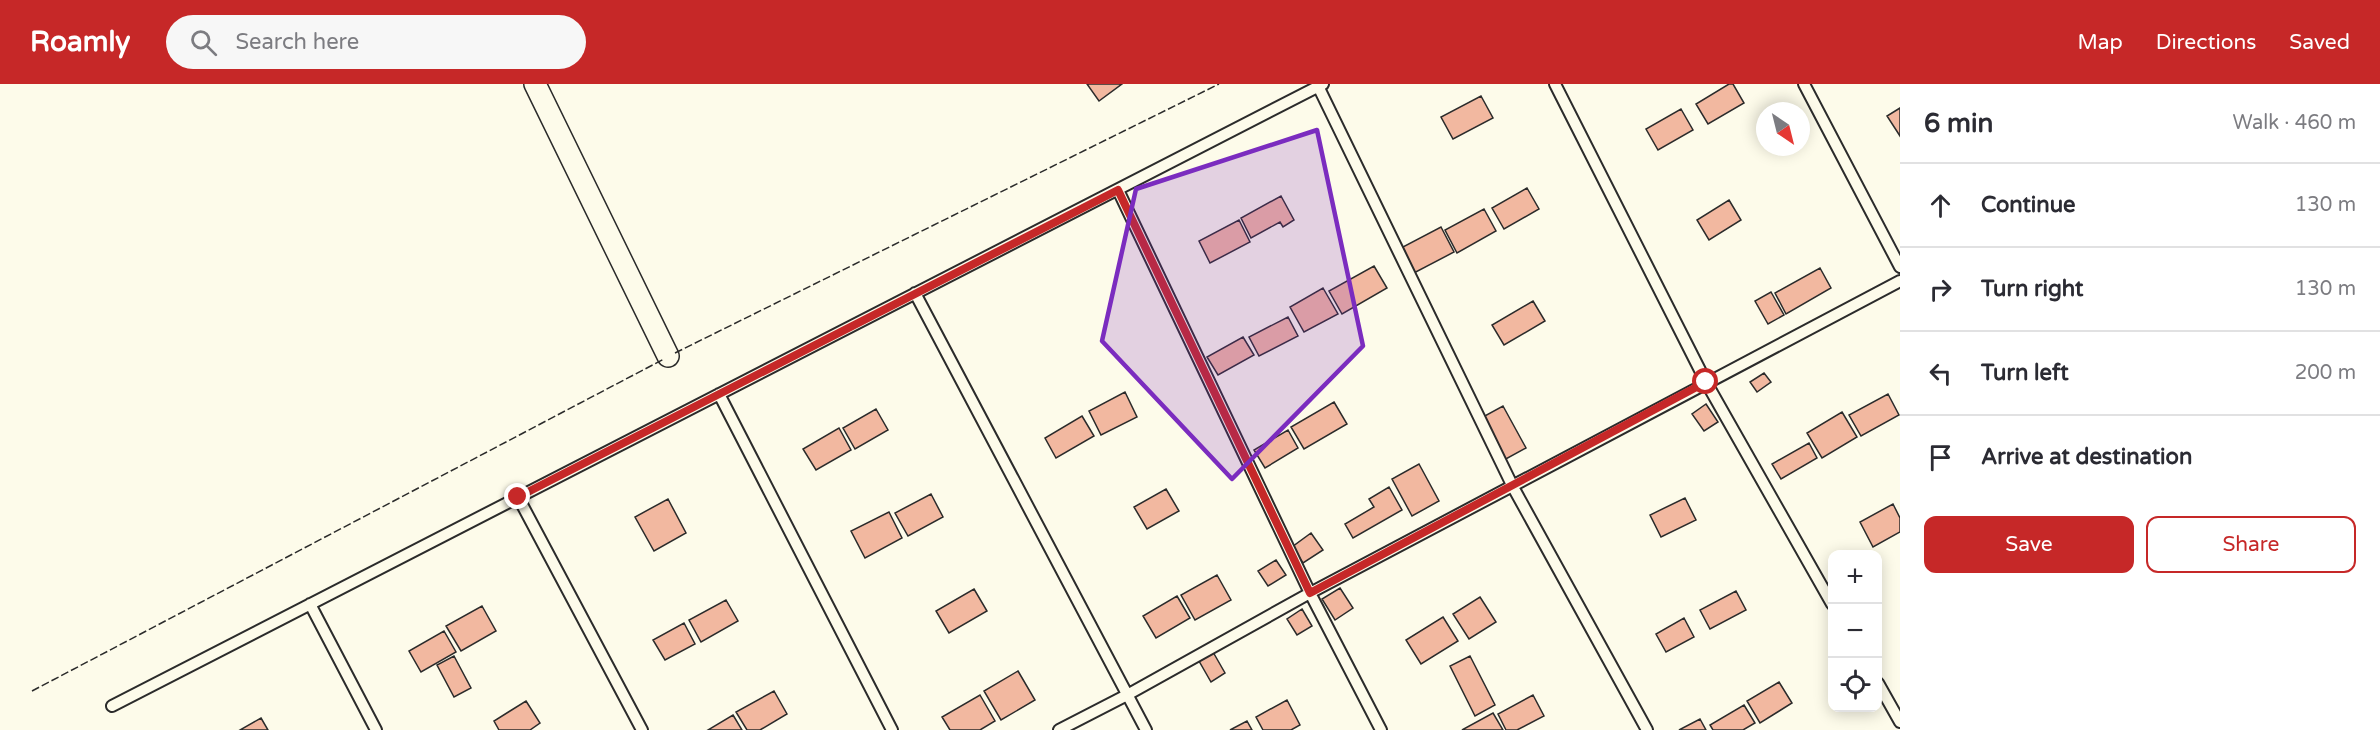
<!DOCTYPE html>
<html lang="en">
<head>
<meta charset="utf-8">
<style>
	body { margin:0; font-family:"Varela Round",sans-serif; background:#f7f7f7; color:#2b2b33 }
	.controls { position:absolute; right:18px; bottom:18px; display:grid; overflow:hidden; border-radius:12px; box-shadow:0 3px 15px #0003 }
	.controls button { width:54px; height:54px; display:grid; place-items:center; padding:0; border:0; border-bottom:2px solid #e1e1e2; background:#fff; color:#2b2b33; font:30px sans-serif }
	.compass { position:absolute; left:1756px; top:18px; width:54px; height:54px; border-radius:50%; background:#fff; box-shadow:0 3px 15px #0003; rotate:145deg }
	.stop { position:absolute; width:18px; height:18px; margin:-14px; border:4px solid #c62828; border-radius:50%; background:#fff }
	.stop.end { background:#c62828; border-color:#fff; box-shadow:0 2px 6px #0008 }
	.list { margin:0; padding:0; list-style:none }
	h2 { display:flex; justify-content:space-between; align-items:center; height:78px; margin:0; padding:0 24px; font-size:26px }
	h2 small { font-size:20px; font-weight:400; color:#7c7c81 }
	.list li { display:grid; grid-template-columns:39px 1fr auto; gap:18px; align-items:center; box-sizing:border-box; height:84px; padding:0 24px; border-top:2px solid #e1e1e2 }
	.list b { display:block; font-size:22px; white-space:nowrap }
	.list em { font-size:20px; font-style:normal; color:#7c7c81 }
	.actions { display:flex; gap:12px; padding:18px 24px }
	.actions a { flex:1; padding:14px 0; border:2px solid #c62828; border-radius:12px; text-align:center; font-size:21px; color:#c62828 }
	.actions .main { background:#c62828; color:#fff }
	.icon { flex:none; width:33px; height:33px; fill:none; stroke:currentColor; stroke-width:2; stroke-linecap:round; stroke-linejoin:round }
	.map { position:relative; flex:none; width:1900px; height:646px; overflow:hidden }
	header { display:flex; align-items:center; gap:36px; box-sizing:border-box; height:84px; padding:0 30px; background:#c62828; color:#fff }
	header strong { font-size:28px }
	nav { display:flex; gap:33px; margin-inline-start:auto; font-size:21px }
	.search { width:420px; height:54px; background:#f7f7f7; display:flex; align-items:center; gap:15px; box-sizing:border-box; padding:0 21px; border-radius:33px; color:#7c7c81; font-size:22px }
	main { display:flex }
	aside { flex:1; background:#fff }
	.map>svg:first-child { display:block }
	.building { fill:#f2b8a0; stroke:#2b2b2b; stroke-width:1.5 }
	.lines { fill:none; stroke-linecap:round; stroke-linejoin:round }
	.lane-casing { stroke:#2b2b2b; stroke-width:14 }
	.street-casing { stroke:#2b2b2b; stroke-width:24 }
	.lane { stroke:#fdfbea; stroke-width:10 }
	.street { stroke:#fdfbea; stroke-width:21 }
	.fence { stroke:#2b2b2b; stroke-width:1.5; stroke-dasharray:8 3; stroke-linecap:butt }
	.route { stroke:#c62828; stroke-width:8 }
	.marked { fill:#7b2cbf; fill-opacity:0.2; stroke:#7b2cbf; stroke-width:4.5; stroke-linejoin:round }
</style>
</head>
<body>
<header>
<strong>Roamly</strong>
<div class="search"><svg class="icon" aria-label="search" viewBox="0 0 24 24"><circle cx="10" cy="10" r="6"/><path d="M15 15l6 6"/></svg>Search here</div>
<nav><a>Map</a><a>Directions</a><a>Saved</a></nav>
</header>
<main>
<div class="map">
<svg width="1900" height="646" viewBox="0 0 1900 646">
	<rect width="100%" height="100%" fill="#fdfbea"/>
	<path class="building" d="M1087,0H1122L1099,17Z
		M1729,0H1733L1744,19L1708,40L1696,20Z
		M1481,12L1493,34L1453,55L1441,33Z
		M1900,24V52L1887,32Z
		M1681,25L1693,46L1658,66L1646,45Z
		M1527,104L1539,125L1504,145L1492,124Z
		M1281,112L1294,136L1283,143L1280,138L1251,154L1241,134Z
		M1729,116L1741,136L1709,156L1697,136Z
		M1484,125L1496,147L1457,169L1445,146Z
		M1239,136L1250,158L1210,179L1199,157Z
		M1441,143L1454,168L1412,190L1399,165Z
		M1374,182L1387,204L1342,230L1329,207Z
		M1820,184L1831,204L1786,230L1775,209Z
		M1323,204L1338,230L1304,248L1290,223Z
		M1771,208L1784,231L1768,240L1755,217Z
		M1533,217L1545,237L1504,261L1492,241Z
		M1288,233L1298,252L1259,272L1249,253Z
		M1243,253L1254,271L1218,291L1207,273Z
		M1764,289L1771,298L1757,308L1750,298Z
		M1125,308L1137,333L1101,351L1089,327Z
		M1888,310L1899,331L1861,352L1849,331Z
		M1334,318L1347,340L1304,365L1291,343Z
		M1706,320L1718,338L1704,347L1692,330Z
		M1503,322L1526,364L1504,376L1481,334Z
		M876,325L888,346L855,365L843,344Z
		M1842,328L1857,353L1822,374L1807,349Z
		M1082,332L1094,352L1056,374L1045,354Z
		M839,344L851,366L816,386L803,365Z
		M1288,346L1298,364L1265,384L1254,366Z
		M1809,359L1817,374L1781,395L1772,380Z
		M1419,380L1439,417L1412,432L1392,395Z
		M1389,403L1402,426L1353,454L1345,440L1374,423L1369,415Z
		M1166,405L1179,427L1147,445L1134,423Z
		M931,410L943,433L908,452L895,429Z
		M1685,414L1696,436L1661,453L1650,431Z
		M668,415L686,449L654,467L635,433Z
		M1893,420L1900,434V448L1873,463L1860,438Z
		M889,428L902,454L865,474L851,447Z
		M1311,449L1323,466L1303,479L1292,463Z
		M1276,476L1286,491L1268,502L1258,487Z
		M1217,491L1231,516L1195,536L1181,511Z
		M1340,504L1353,524L1335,536L1322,515Z
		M974,505L987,527L949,549L936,527Z
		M1736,507L1746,526L1710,545L1700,526Z
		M1177,512L1190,534L1156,554L1143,532Z
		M1480,513L1496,538L1469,555L1453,530Z
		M726,516L738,537L701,558L689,536Z
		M482,522L496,547L461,567L446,542Z
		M1302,525L1312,542L1297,551L1287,535Z
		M1443,533L1458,557L1421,580L1406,556Z
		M1684,534L1694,553L1666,568L1656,550Z
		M684,539L695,560L665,576L653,556Z
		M444,547L456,568L421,588L409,567Z
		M1213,568L1225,589L1211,598L1199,577Z
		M454,572L471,604L454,613L437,581Z
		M1470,572L1495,621L1475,632L1450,582Z
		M1018,587L1035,616L1001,636L984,607Z
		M1779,598L1792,619L1760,639L1747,617Z
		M774,607L787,630L760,646H747L736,628Z
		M980,611L995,637L980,646H950L942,633Z
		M1533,611L1544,632L1517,646H1506L1498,630Z
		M1287,616L1300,641L1291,646H1263L1256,633Z
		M526,617L540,639L530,646H499L494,637Z
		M1744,621L1755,639L1743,646H1713L1710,641Z
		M1493,629L1503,646H1462Z
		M733,631L742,646H708Z
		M261,634L268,646H240Z
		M1700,635L1706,646H1679Z
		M1247,637L1252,646H1230Z"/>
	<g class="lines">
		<defs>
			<path id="lane" d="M1555,0L1706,298L1832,520
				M1804,0L1900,183
				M1318,2L1513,403L1647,646
				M1118,106L1310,509L1381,646
				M915,209L1146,646
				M719,310L892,646
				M518,413L642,646
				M310,520L376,646
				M1878,599L1900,638
				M112,622L1323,0
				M1059,646L1127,611L1310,509L1900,197"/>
			<path id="street" d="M535,0L668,272"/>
		</defs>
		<use href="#lane" class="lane-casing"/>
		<use href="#street" class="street-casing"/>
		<use href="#lane" class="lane"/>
		<use href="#street" class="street"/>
		<path class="fence" d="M675,269L1219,0
			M32,607L664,275"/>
	</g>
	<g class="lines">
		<path class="route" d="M518,413L1118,106L1310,509L1706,298"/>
	</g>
	<path class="marked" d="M1317,46L1363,262L1232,395L1102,257L1136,105Z"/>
</svg>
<div class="controls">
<button>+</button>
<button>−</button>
<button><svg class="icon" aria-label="locate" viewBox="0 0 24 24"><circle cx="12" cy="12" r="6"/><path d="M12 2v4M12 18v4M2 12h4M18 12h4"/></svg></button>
</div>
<svg class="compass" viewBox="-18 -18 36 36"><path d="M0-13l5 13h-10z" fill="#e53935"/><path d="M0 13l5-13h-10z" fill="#7c7c81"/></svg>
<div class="stop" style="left:1706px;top:298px"></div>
<div class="stop end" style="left:518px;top:413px"></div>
</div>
<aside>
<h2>6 min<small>Walk · 460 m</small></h2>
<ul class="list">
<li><svg class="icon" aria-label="ahead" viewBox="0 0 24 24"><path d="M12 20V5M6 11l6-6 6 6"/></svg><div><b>Continue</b></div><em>130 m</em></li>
<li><svg class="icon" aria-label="right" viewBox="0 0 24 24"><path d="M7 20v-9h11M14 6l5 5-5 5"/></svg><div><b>Turn right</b></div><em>130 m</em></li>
<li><svg class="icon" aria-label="left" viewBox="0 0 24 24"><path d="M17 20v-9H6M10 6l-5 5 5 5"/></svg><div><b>Turn left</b></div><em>200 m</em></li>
<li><svg class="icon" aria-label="arrive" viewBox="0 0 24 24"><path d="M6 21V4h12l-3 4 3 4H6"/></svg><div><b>Arrive at destination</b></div></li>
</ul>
<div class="actions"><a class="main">Save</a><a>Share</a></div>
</aside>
</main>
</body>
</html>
